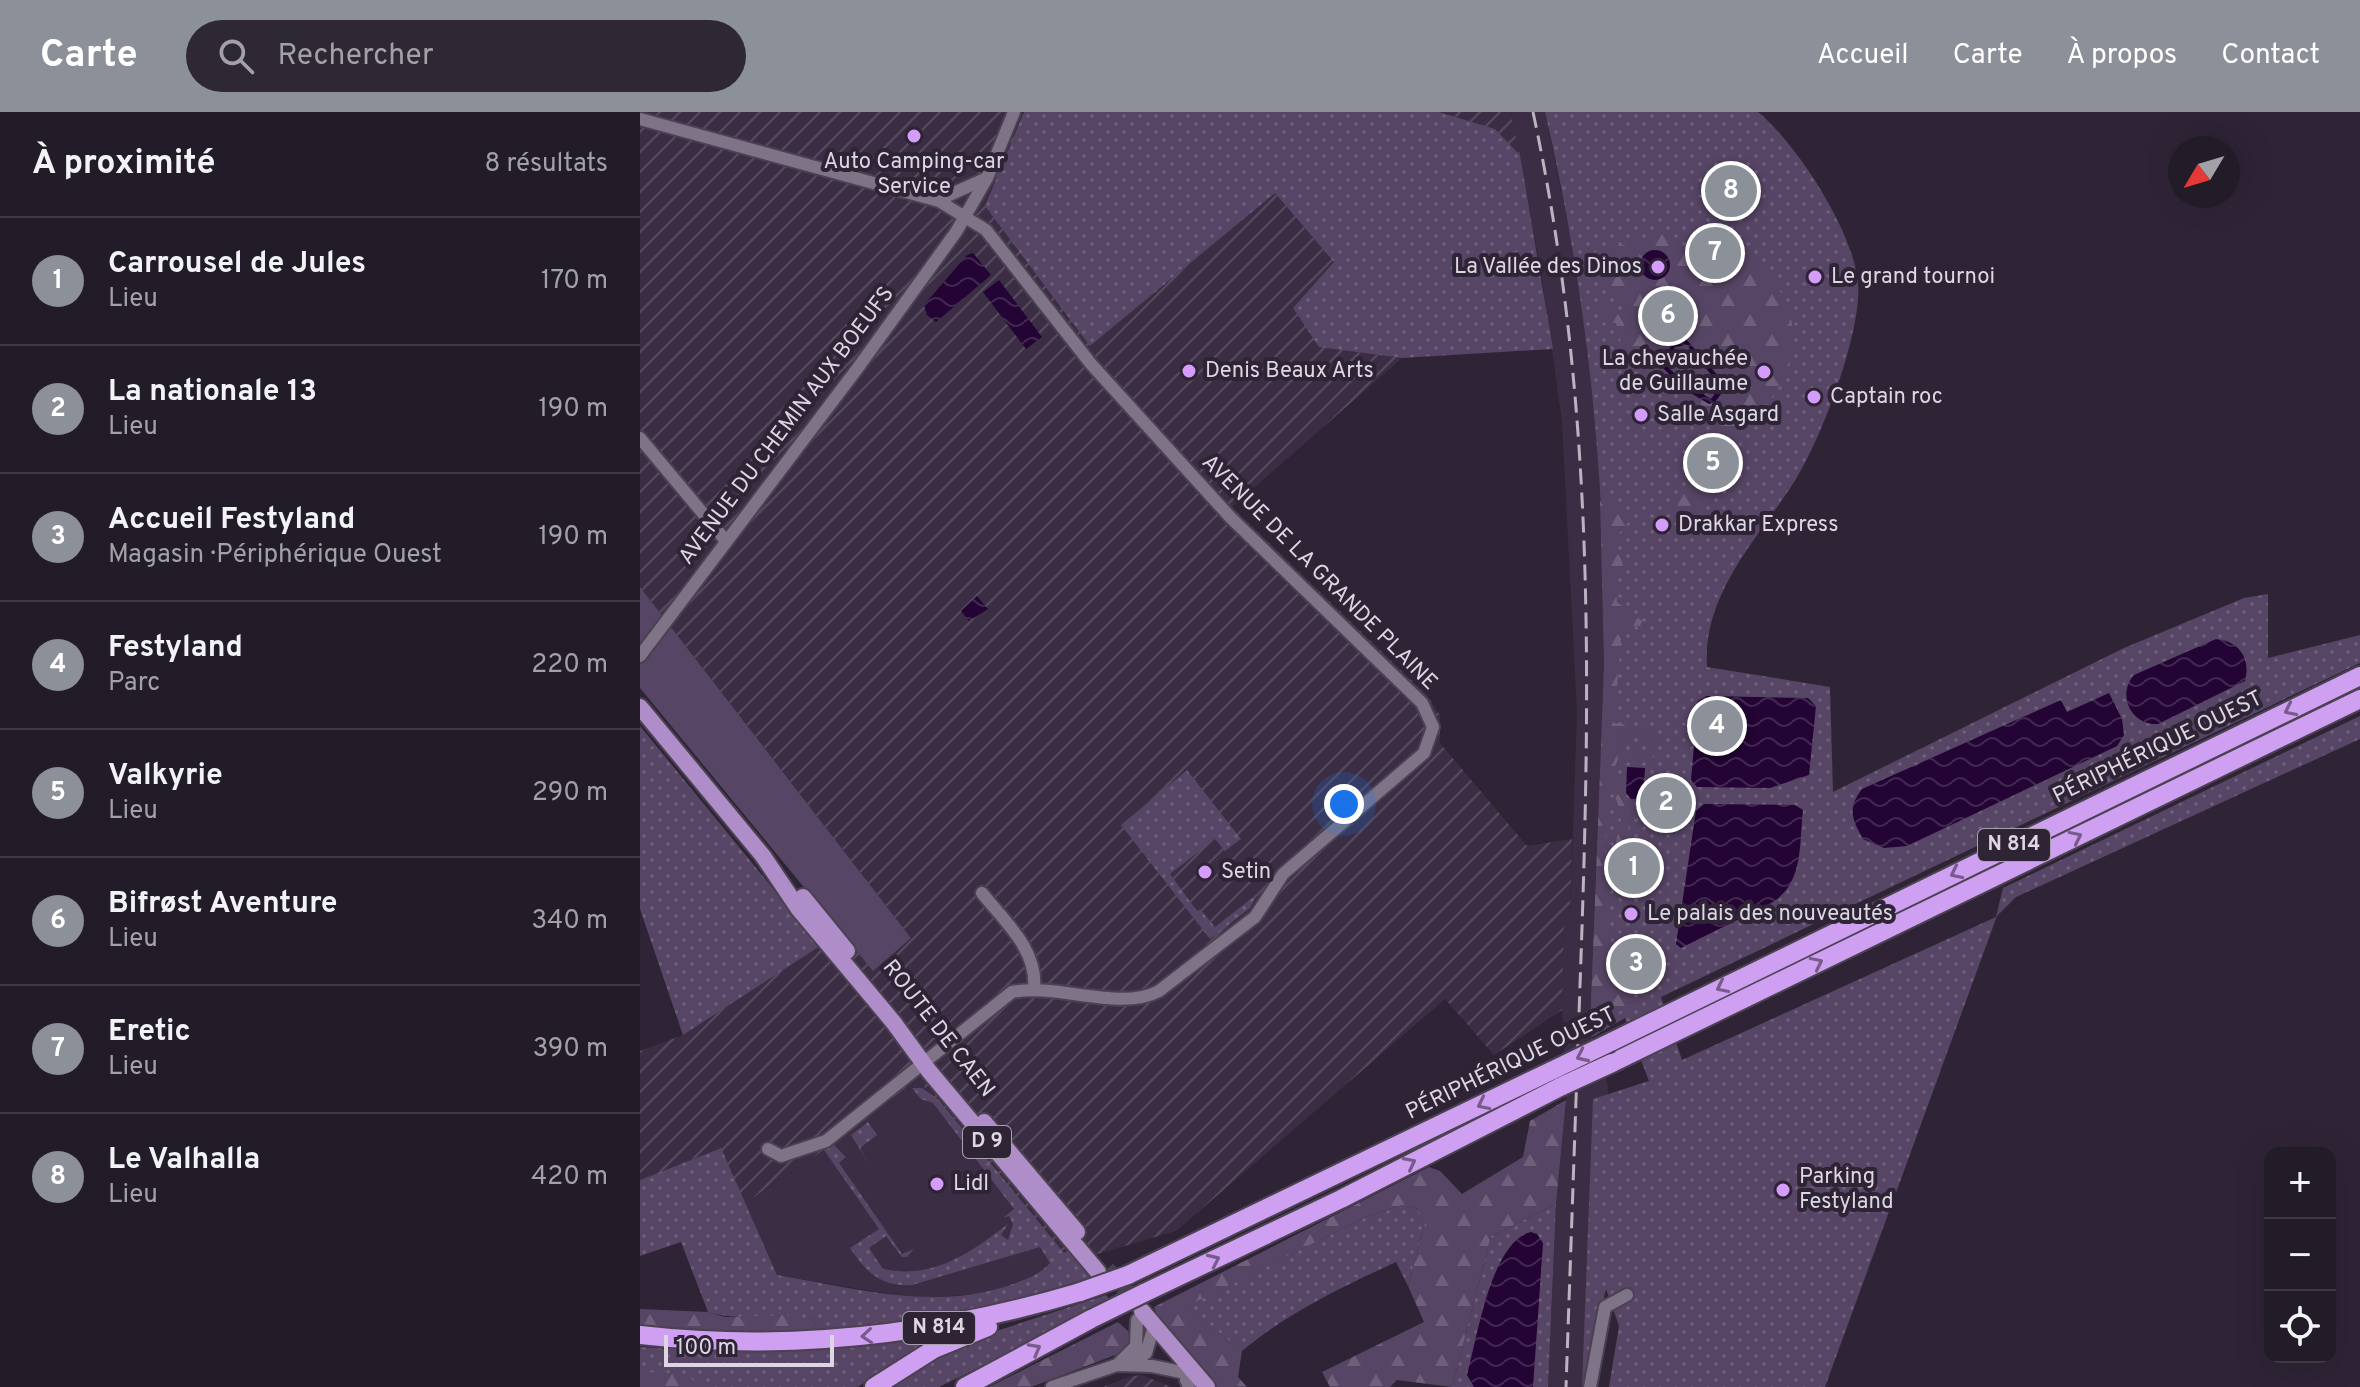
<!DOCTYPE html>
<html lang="fr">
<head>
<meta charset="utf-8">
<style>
	body { margin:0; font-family:Overpass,sans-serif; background:#2e2834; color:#f1f3f6 }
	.controls { position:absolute; right:24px; bottom:24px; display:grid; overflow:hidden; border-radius:16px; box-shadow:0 8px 32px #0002 }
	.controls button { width:72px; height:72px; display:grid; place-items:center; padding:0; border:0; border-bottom:2px solid #3f3945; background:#221b28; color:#f1f3f6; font:40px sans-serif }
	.compass { position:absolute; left:1528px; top:24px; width:72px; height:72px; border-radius:50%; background:#221b28; box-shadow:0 8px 32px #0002; rotate:232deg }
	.scale { position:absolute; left:24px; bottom:20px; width:170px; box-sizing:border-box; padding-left:8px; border:4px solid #ddd7e3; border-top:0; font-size:22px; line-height:28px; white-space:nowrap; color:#ddd7e3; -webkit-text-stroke:6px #2e2436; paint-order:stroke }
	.you { position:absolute; left:704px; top:692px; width:28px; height:28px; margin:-20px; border:6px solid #fff; border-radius:50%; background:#1a73e8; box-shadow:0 0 0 12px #1a73e833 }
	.badge { display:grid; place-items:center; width:52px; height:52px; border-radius:50%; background:#8c9099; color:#fff; font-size:26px; font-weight:700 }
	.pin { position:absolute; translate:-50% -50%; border:4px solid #fff; box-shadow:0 2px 8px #0006 }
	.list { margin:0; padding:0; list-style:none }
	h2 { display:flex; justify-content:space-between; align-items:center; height:104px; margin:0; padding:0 32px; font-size:34px }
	h2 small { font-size:26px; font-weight:400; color:#a2a1a8 }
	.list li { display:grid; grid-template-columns:52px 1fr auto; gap:24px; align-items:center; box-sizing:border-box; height:128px; padding:0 32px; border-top:2px solid #3f3945 }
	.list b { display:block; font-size:30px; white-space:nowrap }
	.list p { margin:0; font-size:26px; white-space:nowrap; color:#a2a1a8 }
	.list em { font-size:26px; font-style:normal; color:#a2a1a8 }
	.icon { flex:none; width:44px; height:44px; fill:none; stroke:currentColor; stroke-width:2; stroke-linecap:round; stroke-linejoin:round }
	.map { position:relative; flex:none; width:1720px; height:1275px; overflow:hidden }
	header { display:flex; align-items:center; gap:48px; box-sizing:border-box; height:112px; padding:0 40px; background:#8c9099; color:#fff }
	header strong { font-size:38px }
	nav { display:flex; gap:44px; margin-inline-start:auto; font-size:28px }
	.search { width:560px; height:72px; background:#2e2834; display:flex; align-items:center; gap:20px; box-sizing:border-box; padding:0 28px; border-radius:44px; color:#a2a1a8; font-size:30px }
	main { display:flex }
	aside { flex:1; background:#221b28 }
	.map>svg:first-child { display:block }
	.built { fill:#3b2d44 }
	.industrial { fill:url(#industrial-furrows) }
	.grass { fill:url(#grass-dots) }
	.forest { fill:url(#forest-firs); fill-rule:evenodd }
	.garden { fill:#574565; fill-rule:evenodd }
	.water { fill:url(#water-waves) }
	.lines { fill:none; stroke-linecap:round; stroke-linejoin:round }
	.major-tunnel { stroke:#483f50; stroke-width:16; stroke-dasharray:16 8; stroke-linecap:butt }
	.minor-casing { stroke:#4a4250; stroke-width:16 }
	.major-casing { stroke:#4a4250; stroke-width:20 }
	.highway-casing { stroke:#4a4250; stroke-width:22 }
	.minor { stroke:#7f7388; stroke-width:12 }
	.major { stroke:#af8dc8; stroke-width:16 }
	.highway { stroke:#cf9ff2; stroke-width:18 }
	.rail { stroke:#bab4c1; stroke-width:3; stroke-dasharray:16 8; stroke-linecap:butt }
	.highway-bridge-casing { stroke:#4a4250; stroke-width:22; stroke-linecap:butt }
	.highway-bridge { stroke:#cf9ff2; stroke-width:18 }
	.oneway { stroke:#765b8b }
	.poi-dot { fill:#d49cfb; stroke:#2e2436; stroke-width:3 }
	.labels { text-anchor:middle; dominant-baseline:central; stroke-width:8; stroke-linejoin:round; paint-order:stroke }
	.shield { fill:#2e2436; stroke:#a8a1af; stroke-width:2 }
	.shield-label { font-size:20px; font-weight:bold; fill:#ddd7e3 }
	.poi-label { font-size:22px; fill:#ddd7e3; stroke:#2e2436; text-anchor:start }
	.street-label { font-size:22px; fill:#ddd7e3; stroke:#2e2436 }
</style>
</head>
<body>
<header>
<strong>Carte</strong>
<div class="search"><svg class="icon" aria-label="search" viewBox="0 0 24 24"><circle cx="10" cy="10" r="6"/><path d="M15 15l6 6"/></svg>Rechercher</div>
<nav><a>Accueil</a><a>Carte</a><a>À propos</a><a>Contact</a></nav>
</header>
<main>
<aside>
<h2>À proximité<small>8 résultats</small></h2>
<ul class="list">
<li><span class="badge">1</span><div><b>Carrousel de Jules</b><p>Lieu</p></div><em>170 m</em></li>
<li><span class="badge">2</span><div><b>La nationale 13</b><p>Lieu</p></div><em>190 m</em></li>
<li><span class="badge">3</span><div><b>Accueil Festyland</b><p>Magasin · Périphérique Ouest</p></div><em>190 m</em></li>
<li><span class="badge">4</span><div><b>Festyland</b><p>Parc</p></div><em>220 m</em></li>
<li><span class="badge">5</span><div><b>Valkyrie</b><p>Lieu</p></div><em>290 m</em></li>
<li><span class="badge">6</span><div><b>Bifrøst Aventure</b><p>Lieu</p></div><em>340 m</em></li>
<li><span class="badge">7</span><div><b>Eretic</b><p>Lieu</p></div><em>390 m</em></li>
<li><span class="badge">8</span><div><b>Le Valhalla</b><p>Lieu</p></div><em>420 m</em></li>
</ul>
</aside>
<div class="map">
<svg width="1720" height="1275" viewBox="0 0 1720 1275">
	<defs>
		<pattern id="industrial-furrows" width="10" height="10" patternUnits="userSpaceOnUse" patternTransform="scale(2)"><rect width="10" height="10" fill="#3b2d44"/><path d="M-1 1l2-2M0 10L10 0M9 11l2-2" fill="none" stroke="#574b5f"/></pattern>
		<pattern id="grass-dots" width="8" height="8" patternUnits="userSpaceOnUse" patternTransform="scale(2)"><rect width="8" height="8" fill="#574565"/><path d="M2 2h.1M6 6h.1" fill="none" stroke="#6f5f7b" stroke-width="1.8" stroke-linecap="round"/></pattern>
		<pattern id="forest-firs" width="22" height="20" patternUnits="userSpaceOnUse" patternTransform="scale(2)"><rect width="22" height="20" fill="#574565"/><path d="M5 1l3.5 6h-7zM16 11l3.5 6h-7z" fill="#6f5f7b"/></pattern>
		<pattern id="water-waves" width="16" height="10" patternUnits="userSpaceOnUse" patternTransform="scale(2)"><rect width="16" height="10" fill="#230434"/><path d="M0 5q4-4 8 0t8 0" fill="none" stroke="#422851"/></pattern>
	</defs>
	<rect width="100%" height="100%" fill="#2e2436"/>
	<path class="built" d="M870,0H905L939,166L959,345L964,553L950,919L968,974L951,1275H908L916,1092L926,988L922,898L924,811L930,806L937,600L922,310L901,159Z
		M278,967L427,1151L345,1182L273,1186L137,1163L105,1091L178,1042Z"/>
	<path class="industrial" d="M0,0H382L450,234L635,81L694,150L679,235L762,246L592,395L787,583L800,603V631L887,734L932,727L930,806L924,812L922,898L854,943L805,887L536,1119L427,1151L278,967L178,1042L105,1091L80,1036L0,1068V939L43,923L180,834L271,826L0,475Z
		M800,0H870L880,43L854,17Z
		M502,1263L532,1275H463L491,1264Z"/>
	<path class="grass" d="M384,0H799L855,17L880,43L913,237L762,246L679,235L653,196L694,150L635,81L450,234L345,94Z
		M905,0H1118C1157,32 1214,120 1218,171C1222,220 1182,325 1156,367C1119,426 1062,481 1067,555L1190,575L1193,680L1484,536L1604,486L1628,482V546L1720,523V551L1021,885L1042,948L1356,805L1363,776L1720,604V627L1376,785L1357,804L1185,1275H969L979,1214L966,1177L942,1275L953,987L1009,969L985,906L952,925L950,919C954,798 962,676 964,555C967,368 947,181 905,0Z
		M0,614L180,834L43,923L0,797Z
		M547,658L601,727L585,739L575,727L530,762L557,799L560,797L575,815L617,782L610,796L570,827L481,713Z
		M272,976H282L298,987L424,1141L431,1137L452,1165C362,1193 274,1212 179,1217L171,1207C137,1201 101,1210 68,1200L41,1130L0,1144V1068L81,1036L137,1163C215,1176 296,1200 373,1172C388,1166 399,1163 410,1151L400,1135L272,1173C241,1175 226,1160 210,1136L239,1117L184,1038L193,1032L206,1045L199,1051L262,1142L274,1137L267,1145H262L246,1124L229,1136L243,1157C294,1168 331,1140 368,1112L361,1123L368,1128L373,1112L369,1104L363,1106L374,1097L293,991L281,987Z
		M228,1010L237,1023L220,1036L229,1052L211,1023Z
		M916,1092L908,1275H812L851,1124Z
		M762,1093L778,1097L785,1111L768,1174L756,1150C700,1176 649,1200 602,1239L546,1194L726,1105Z
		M466,1183L472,1190L299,1275H239L332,1227Z
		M295,1224V1229L270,1240L218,1275H0V1235C100,1242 196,1241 295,1224Z"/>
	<path class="forest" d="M1020,122L1038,126C1047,138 1043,150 1053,162C1077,165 1099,160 1103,134C1141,169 1170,216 1142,268C1137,277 1133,287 1124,293L1069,303L1047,294L1018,254L994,260L987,255L976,211H965L961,195L967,191L986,203L989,192C968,183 940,161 958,136L984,133Z
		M1104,308L1108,313L1069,394H1057L1063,405L1061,412L1052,418L1038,414L1034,395C1052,378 1056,348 1074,333L1068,322C1076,311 1092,307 1104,308Z
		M963,385L988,402L989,409C970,430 977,431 983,453C979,468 974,470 977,490L1002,509L1000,514L982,513L974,611L986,613L973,624V636H976L978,647L974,657L990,694L988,722L984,731L987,744L969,770L971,831L979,833L984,864L977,868L975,874L999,887L950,919L964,553L960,390ZM972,678L982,702L975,734L965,751L966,679Z
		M926,988L916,1092L851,1124L812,1275L757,1268L750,1275H690L682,1260L784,1210L768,1174L785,1111L778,1097L762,1093L726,1105L547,1194L602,1239L598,1265L607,1275H574L521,1214L514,1195L789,1055L800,1059L822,1082L883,1045L890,1009Z
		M0,1197L68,1200L85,1205L149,1203L171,1207L179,1217L92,1224L0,1216Z
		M478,1210L490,1221L492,1234L483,1240L391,1275H349Z
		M0,1260L40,1261L66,1275H0Z"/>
	<path class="garden" d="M0,475L271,826L233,859L0,576Z
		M985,616L1013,617L1018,633L1009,652L995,646L987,650L978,647L977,623ZM991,624L1010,627L1007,644L994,639L984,642L985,627Z"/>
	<path class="water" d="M1000 153a15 15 0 1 1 30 0a15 15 0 1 1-30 0Z
		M333,141L351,163L296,210L287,203L284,193L327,143Z
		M359,168L402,225L386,237L343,180Z
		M1046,227L1087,274L1075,290L1069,292L1049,280L1052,275L1071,287L1080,274L1047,233L1035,235L1026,253L1046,273L1044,277L1021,254L1033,230Z
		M337,484L348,497L329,509L321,499Z
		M1576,527C1599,529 1611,546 1605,569L1518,612C1492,614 1476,583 1494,563Z
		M1469,581L1482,607L1484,623L1477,634L1267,734L1244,736L1223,727C1212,707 1207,697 1222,677L1421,588L1427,600Z
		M1067,584L1168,586L1176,594L1169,663L1130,676L1057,675L1051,668L1058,588Z
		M987,655L1005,656L1003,688L991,687L986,681Z
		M1064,692L1155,693L1163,698C1159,732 1164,770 1133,790L1041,836L1036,832L1056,699Z
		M891,1120L897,1122L903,1131L893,1275H834L827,1263C837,1227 851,1129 891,1120Z"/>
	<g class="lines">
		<path class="major-tunnel" d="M467,1157L499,1195"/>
		<defs>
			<path id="minor" d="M0,7L299,89L346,118L451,252L591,406L782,591L793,615L784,641L643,762L615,805L519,879C480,900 417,871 372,880L186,1029L141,1044L128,1037
				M291,84H307L347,66
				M0,326L86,429
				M0,544L217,257L316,120L347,66L374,0
				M342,781C365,810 398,838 394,877
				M477,1253L496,1234L497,1208
				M491,1253L506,1241L514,1214
				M546,1268L549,1275
				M412,1275L477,1253L512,1254L541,1260
				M950,1275L965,1195L987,1183"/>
			<path id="major" d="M0,595L123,744L158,796L254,911L289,959L458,1160
				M163,785L207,839
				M344,1010L437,1120
				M502,1199L567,1275"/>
			<path id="highway" d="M971,930L1720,564
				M972,951L1720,587
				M488,1163L913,958
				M504,1181L701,1087L922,974
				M0,1223C150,1240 296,1223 440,1180
				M234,1275L294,1237L348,1215
				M325,1275L451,1207"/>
		</defs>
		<use href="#minor" class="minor-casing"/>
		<use href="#major" class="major-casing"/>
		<use href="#highway" class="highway-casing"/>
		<use href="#minor" class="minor"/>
		<use href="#major" class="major"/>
		<use href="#highway" class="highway"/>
		<path class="rail" d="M893,0C954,284 951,557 941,845C936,988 931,1132 926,1275"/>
		<defs>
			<path id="highway-bridge" d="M913,958L971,930
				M922,974L972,951
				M440,1180L488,1163
				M451,1207L504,1181"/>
		</defs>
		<use href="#highway-bridge" class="highway-bridge-casing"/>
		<use href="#highway-bridge" class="highway-bridge"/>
	</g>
	<defs><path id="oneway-chevron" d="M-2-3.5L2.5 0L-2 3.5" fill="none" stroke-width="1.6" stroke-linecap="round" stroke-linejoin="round" transform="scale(2)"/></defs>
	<g class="oneway">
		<use href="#oneway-chevron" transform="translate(1650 598) rotate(154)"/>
		<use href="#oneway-chevron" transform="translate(1436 725) rotate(-26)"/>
		<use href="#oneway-chevron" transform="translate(1316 761) rotate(154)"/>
		<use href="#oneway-chevron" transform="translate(1177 851) rotate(-26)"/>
		<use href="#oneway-chevron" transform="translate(1082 875) rotate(154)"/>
		<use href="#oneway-chevron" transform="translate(942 944) rotate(155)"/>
		<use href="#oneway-chevron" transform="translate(843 992) rotate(154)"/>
		<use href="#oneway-chevron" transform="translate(770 1051) rotate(-27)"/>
		<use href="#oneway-chevron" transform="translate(574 1148) rotate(-25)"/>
		<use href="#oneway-chevron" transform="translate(227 1224) rotate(175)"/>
		<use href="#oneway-chevron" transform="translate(395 1237) rotate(-29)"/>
	</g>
	<g class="poi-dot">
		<circle cx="274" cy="24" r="8"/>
		<circle cx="1018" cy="155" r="8"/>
		<circle cx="1175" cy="165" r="8"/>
		<circle cx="549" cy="259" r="8"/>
		<circle cx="1124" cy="260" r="8"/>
		<circle cx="1174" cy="285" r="8"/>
		<circle cx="1001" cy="303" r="8"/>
		<circle cx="1022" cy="413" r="8"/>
		<circle cx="565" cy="760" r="8"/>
		<circle cx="991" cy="802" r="8"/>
		<circle cx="297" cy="1072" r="8"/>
		<circle cx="1143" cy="1078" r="8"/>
	</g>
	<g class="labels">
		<g class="shield">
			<rect x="1338" y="717" width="72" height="32" rx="6"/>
			<rect x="323" y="1014" width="48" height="32" rx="6"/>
			<rect x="263" y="1200" width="72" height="32" rx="6"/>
		</g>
		<g class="shield-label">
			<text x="1374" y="733">N 814</text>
			<text x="347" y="1030">D 9</text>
			<text x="299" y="1216">N 814</text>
		</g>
		<g class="poi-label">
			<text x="274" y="50" text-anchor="middle">Auto Camping-car<tspan x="274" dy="25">Service</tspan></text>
			<text x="1002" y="155" text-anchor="end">La Vallée des Dinos</text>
			<text x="1191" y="165">Le grand tournoi</text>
			<text x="1108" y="247" text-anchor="end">La chevauchée<tspan x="1108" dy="25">de Guillaume</tspan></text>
			<text x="565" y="259">Denis Beaux Arts</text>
			<text x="1190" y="285">Captain roc</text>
			<text x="1017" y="303">Salle Asgard</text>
			<text x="1038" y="413">Drakkar Express</text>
			<text x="581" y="760">Setin</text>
			<text x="1007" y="802">Le palais des nouveautés</text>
			<text x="1159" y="1065">Parking<tspan x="1159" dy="25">Festyland</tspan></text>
			<text x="313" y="1072">Lidl</text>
		</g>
		<g class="street-label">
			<text transform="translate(147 314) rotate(-53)">AVENUE DU CHEMIN AUX BOEUFS</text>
			<text transform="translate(679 461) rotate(45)">AVENUE DE LA GRANDE PLAINE</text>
			<text transform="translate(1518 636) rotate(-26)">PÉRIPHÉRIQUE OUEST</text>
			<text transform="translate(298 917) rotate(52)">ROUTE DE CAEN</text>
			<text transform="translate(871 952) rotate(-26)">PÉRIPHÉRIQUE OUEST</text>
		</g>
	</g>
</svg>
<div class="controls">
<button>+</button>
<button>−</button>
<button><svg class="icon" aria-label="locate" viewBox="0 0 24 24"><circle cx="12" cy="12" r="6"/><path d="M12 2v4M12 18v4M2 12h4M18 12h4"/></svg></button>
</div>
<svg class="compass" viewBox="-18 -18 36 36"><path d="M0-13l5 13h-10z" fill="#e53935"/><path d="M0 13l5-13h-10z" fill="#a2a1a8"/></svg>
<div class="scale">100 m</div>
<div class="you"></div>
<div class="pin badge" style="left:994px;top:756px">1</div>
<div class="pin badge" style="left:1026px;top:691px">2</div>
<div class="pin badge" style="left:996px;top:852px">3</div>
<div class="pin badge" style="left:1077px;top:614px">4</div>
<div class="pin badge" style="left:1073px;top:351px">5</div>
<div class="pin badge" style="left:1028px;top:204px">6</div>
<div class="pin badge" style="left:1075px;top:141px">7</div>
<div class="pin badge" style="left:1091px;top:79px">8</div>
</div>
</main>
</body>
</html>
